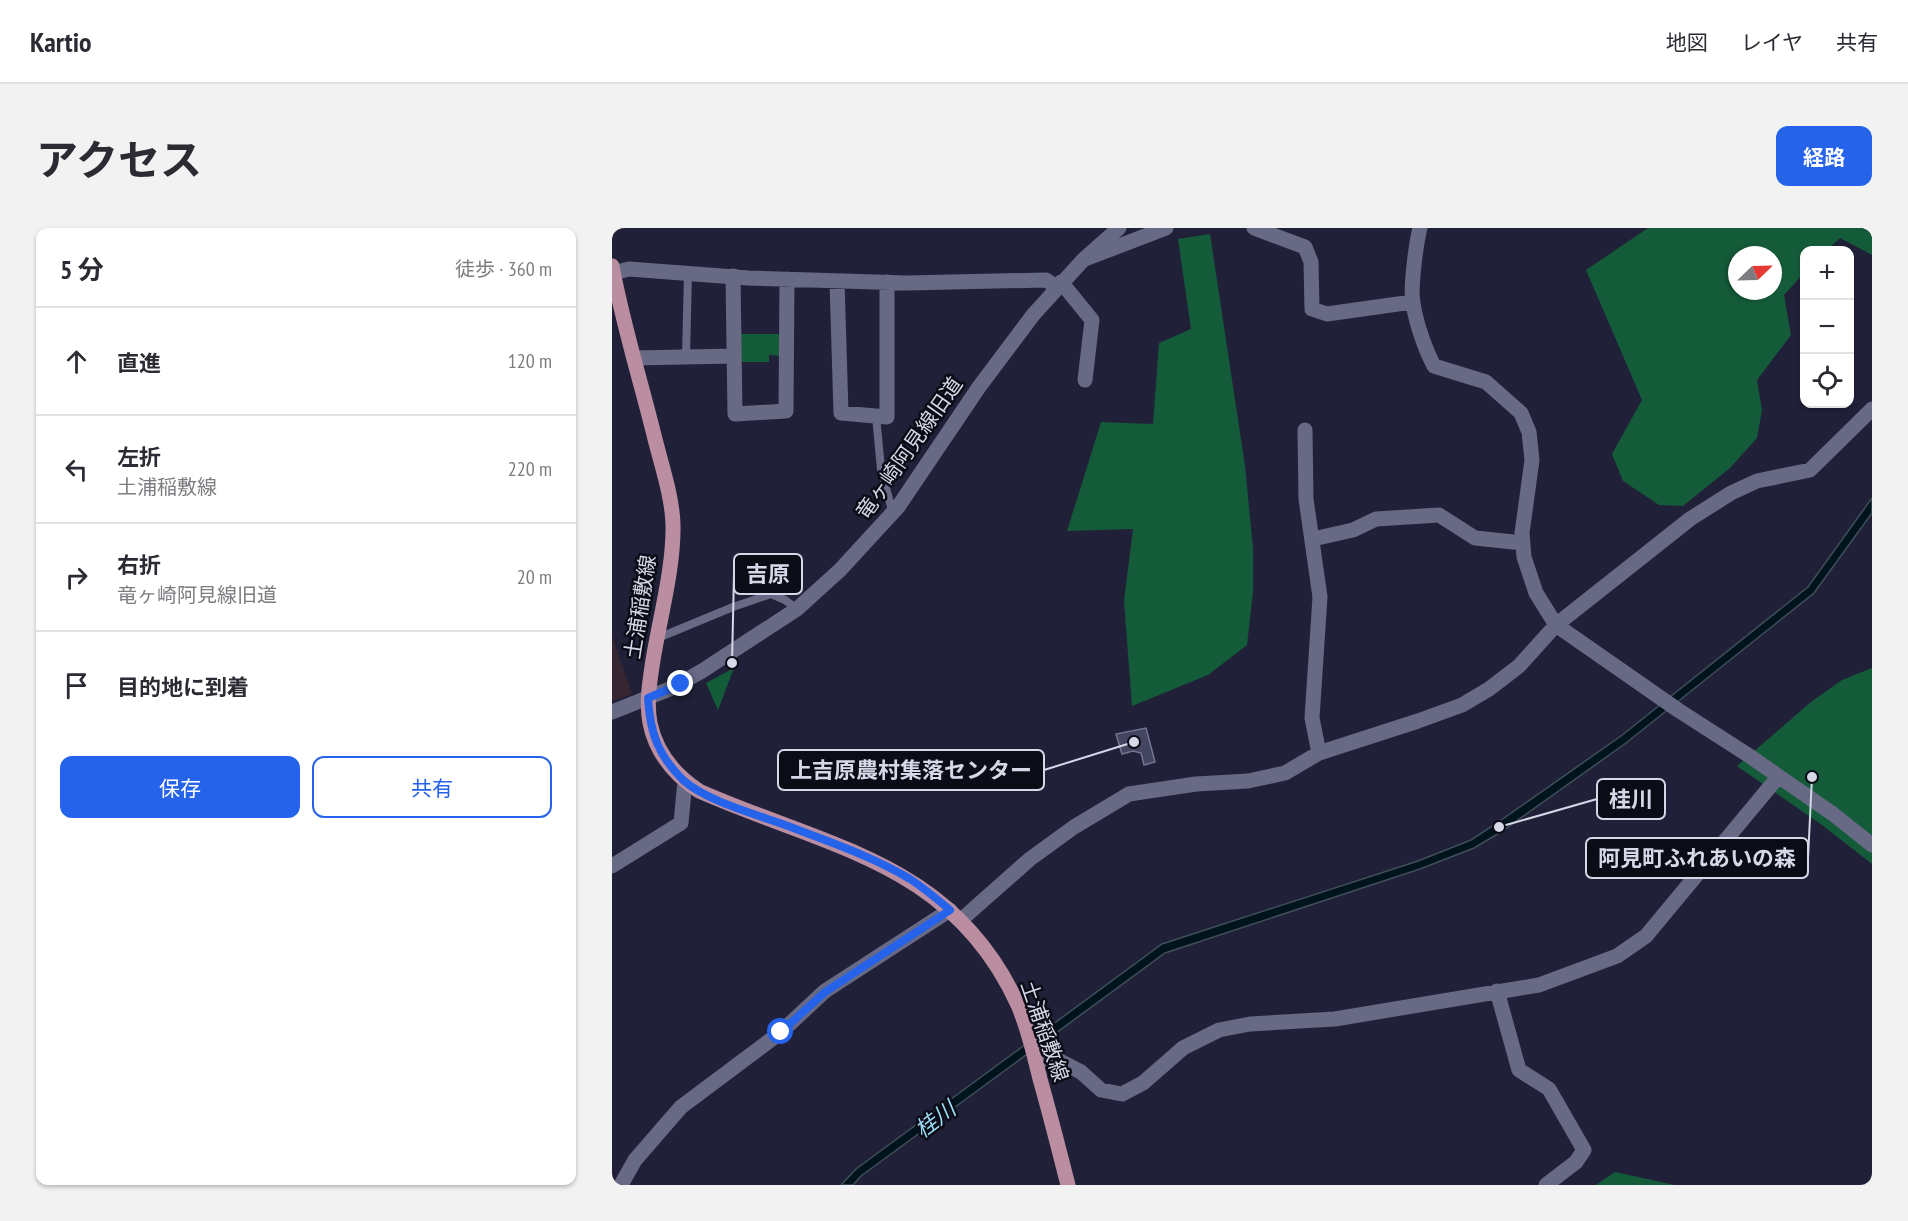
<!DOCTYPE html>
<html lang="ja">
<head>
<meta charset="utf-8">
<style>
	body { margin:0; font-family:"PT Sans Narrow","Noto Sans JP",sans-serif; background:#f2f2f3; color:#2b2b33 }
	.controls { position:absolute; right:18px; top:18px; display:grid; overflow:hidden; border-radius:12px; box-shadow:0 2px 4px #0004 }
	.controls button { width:54px; height:54px; display:grid; place-items:center; padding:0; border:0; border-bottom:2px solid #e1e1e2; background:#fff; color:#2b2b33; font:30px sans-serif }
	.compass { position:absolute; left:1116px; top:18px; width:54px; height:54px; border-radius:50%; background:#fff; box-shadow:0 2px 4px #0004; rotate:67deg }
	.stop { position:absolute; width:18px; height:18px; margin:-14px; border:4px solid #2563eb; border-radius:50%; background:#fff }
	.stop.end { background:#2563eb; border-color:#fff; box-shadow:0 2px 6px #0008 }
	.list { margin:0; padding:0; list-style:none }
	h2 { display:flex; justify-content:space-between; align-items:center; height:78px; margin:0; padding:0 24px; font-size:26px }
	h2 small { font-size:20px; font-weight:400; color:#7c7c81 }
	.list li { display:grid; grid-template-columns:39px 1fr auto; gap:18px; align-items:center; box-sizing:border-box; height:108px; padding:0 24px; border-top:2px solid #e1e1e2 }
	.list b { display:block; font-size:22px; white-space:nowrap }
	.list p { margin:0; font-size:20px; white-space:nowrap; color:#7c7c81 }
	.list em { font-size:20px; font-style:normal; color:#7c7c81 }
	.actions { display:flex; gap:12px; padding:18px 24px }
	.actions a { flex:1; padding:14px 0; border:2px solid #2563eb; border-radius:12px; text-align:center; font-size:21px; color:#2563eb }
	.actions .main { background:#2563eb; color:#fff }
	.icon { flex:none; width:33px; height:33px; fill:none; stroke:currentColor; stroke-width:2; stroke-linecap:round; stroke-linejoin:round }
	.map { position:relative; flex:none; width:1260px; height:957px; overflow:hidden; border-radius:12px }
	header { display:flex; align-items:center; gap:36px; box-sizing:border-box; height:84px; padding:0 30px; background:#fff; border-bottom:2px solid #e1e1e2 }
	header strong { font-size:28px }
	nav { display:flex; gap:33px; margin-inline-start:auto; font-size:21px }
	.intro { display:flex; align-items:center; justify-content:space-between; box-sizing:border-box; height:144px; padding:0 36px }
	h1 { margin:0; font-size:42px }
	.button { padding:15px 27px; border-radius:12px; background:#2563eb; color:#fff; font-size:21px; font-weight:700 }
	main { display:flex; gap:36px; padding:0 36px }
	aside { flex:1; background:#fff; border-radius:12px; box-shadow:0 2px 4px #0004 }
	.map>svg:first-child { display:block }
	.education { fill:#352631 }
	.green { fill:#145b39; fill-rule:evenodd }
	.water { fill:#00141d; stroke:#404f5a; stroke-width:1.5 }
	.building { fill:#444560; stroke:#727591; stroke-width:1.5 }
	.lines { fill:none; stroke-linecap:round; stroke-linejoin:round }
	.service { stroke:#676985; stroke-width:8 }
	.minor { stroke:#676985; stroke-width:15 }
	.tertiary { stroke:#676985; stroke-width:15 }
	.primary { stroke:#ba8ea0; stroke-width:15 }
	.route { stroke:#2563eb; stroke-width:8 }
	.labels { text-anchor:middle; dominant-baseline:central; stroke-width:5; stroke-linejoin:round; paint-order:stroke }
	.street-label { font-size:21px; fill:#d6d8e8; stroke:#0c0c17 }
	.water-label { font-size:22px; font-style:italic; fill:#9bdbf4; stroke:#0c0c17 }
	.leader { fill:none; stroke:#d6d8e8; stroke-width:2 }
	.callout-dot { fill:#d6d8e8; stroke:#0c0c17; stroke-width:2 }
	.callout { fill:#0c0c17; stroke:#d6d8e8; stroke-width:2 }
	.callout-label { font-size:22px; text-anchor:middle; font-weight:bold; fill:#d6d8e8 }
</style>
</head>
<body>
<header>
<strong>Kartio</strong>
<nav><a>地図</a><a>レイヤ</a><a>共有</a></nav>
</header>
<div class="intro"><h1>アクセス</h1><a class="button">経路</a></div>
<main>
<aside>
<h2>5 分<small>徒歩 · 360 m</small></h2>
<ul class="list">
<li><svg class="icon" aria-label="ahead" viewBox="0 0 24 24"><path d="M12 20V5M6 11l6-6 6 6"/></svg><div><b>直進</b></div><em>120 m</em></li>
<li><svg class="icon" aria-label="left" viewBox="0 0 24 24"><path d="M17 20v-9H6M10 6l-5 5 5 5"/></svg><div><b>左折</b><p>土浦稲敷線</p></div><em>220 m</em></li>
<li><svg class="icon" aria-label="right" viewBox="0 0 24 24"><path d="M7 20v-9h11M14 6l5 5-5 5"/></svg><div><b>右折</b><p>竜ヶ崎阿見線旧道</p></div><em>20 m</em></li>
<li><svg class="icon" aria-label="arrive" viewBox="0 0 24 24"><path d="M6 21V4h12l-3 4 3 4H6"/></svg><div><b>目的地に到着</b></div></li>
</ul>
<div class="actions"><a class="main">保存</a><a>共有</a></div>
</aside>
<div class="map">
<svg width="1260" height="957" viewBox="0 0 1260 957">
	<rect width="100%" height="100%" fill="#202139"/>
	<path class="education" d="M0,408L20,466L0,473Z"/>
	<path class="green" d="M1036,0H1260V27L1228,10L1215,22H1192V45L1172,67L1179,107L1145,152L1150,182L1145,210L1118,240L1071,278L1047,277L1011,253L1000,226L1030,172L974,42ZM1125,27H1161V63H1125Z
		M598,6L633,238L641,320V364L635,417L596,447L520,478L512,373L521,301L455,303L489,194L541,196L547,115L579,101L566,11Z
		M124,106H170L171,128L157,127V134H124Z
		M122,440L106,482L94,455Z
		M1260,440V636L1210,597L1125,538L1199,474L1230,452Z
		M1003,944L1063,957H984Z"/>
	<path class="water" d="M1260,270V285L1202,365L1014,515L889,604L862,620L808,641L553,725L249,948L241,957H229L244,941L550,716L806,633L859,612L885,595L1009,508L1196,359Z"/>
	<path class="building" d="M534,500L543,534L532,537L529,525L521,523L510,526L504,506Z"/>
	<g class="lines">
		<path class="service" d="M74,129L76,45
			M264,188L269,241L281,286
			M46,410L121,379L159,366L173,372L185,381"/>
		<path class="minor" d="M642,0L693,19L699,34L700,81L715,86L800,74
			M808,0C804,16 798,61 801,75C804,95 813,121 822,138L874,154L909,185L917,204L920,232L910,305L912,329L924,365L944,397L1066,482L1136,527L1221,586L1260,617
			M473,31L554,0
			M1,45L17,41L136,50L295,55L434,52L445,59
			M121,48L123,186L174,183L175,51
			M225,53L229,185L275,189V54
			M449,54L480,92L473,152
			M22,130L122,128
			M693,202L694,271L708,369L700,490L707,525
			M701,311L741,302L764,291L827,287L863,310L911,315
			M0,638L69,595L73,553
			M349,692L418,631L462,599L517,566L584,556L636,553L673,545L707,525L806,493L850,477L877,461L907,438L944,397L1078,291L1119,265L1145,253L1198,242L1260,181
			M885,763L907,842L937,861L972,922L964,934L934,957
			M423,832L444,831L469,844L489,862L510,866L531,855L571,820L607,802L638,796L723,791L927,757L1005,728L1034,708L1166,549
			M9,957L23,932L69,879L169,804L213,763L338,682"/>
		<path class="tertiary" d="M0,484L60,460L90,443L185,381L228,342L286,279L367,159L421,87L472,31L507,0"/>
		<path class="primary" d="M0,38C11,97 29,154 43,211C50,239 60,268 61,296C62,339 48,389 41,432C38,452 34,474 38,495C44,525 63,547 87,563C216,620 341,634 406,777C416,800 422,826 428,851C438,886 447,922 456,957"/>
	</g>
	<g class="lines">
		<path class="route" d="M69,456L36,470C38,505 46,527 71,552C94,573 146,587 176,598C217,614 260,628 298,651C312,660 325,671 338,682L213,764L169,804"/>
	</g>
	<g class="labels">
		<g class="street-label">
			<text transform="translate(297 220) rotate(-55)">竜ヶ崎阿見線旧道</text>
			<text transform="translate(28 379) rotate(-81)">土浦稲敷線</text>
			<text transform="translate(433 803) rotate(71)">土浦稲敷線</text>
		</g>
		<g class="water-label">
			<text transform="translate(323 891) rotate(-37)">桂川</text>
		</g>
	</g>
	<path class="leader" d="M120 435L122 346M522 514L432 542M887 599L985 571M1200 549L1196 630"/>
	<g class="callout-dot">
		<circle cx="120" cy="435" r="6"/>
		<circle cx="522" cy="514" r="6"/>
		<circle cx="887" cy="599" r="6"/>
		<circle cx="1200" cy="549" r="6"/>
	</g>
	<g class="callout">
		<rect x="122" y="326" width="68" height="40" rx="6"/>
		<rect x="166" y="522" width="266" height="40" rx="6"/>
		<rect x="985" y="551" width="68" height="40" rx="6"/>
		<rect x="974" y="610" width="222" height="40" rx="6"/>
	</g>
	<g class="callout-label">
		<text x="156" y="354">吉原</text>
		<text x="299" y="550">上吉原農村集落センター</text>
		<text x="1019" y="579">桂川</text>
		<text x="1085" y="638">阿見町ふれあいの森</text>
	</g>
</svg>
<div class="controls">
<button>+</button>
<button>−</button>
<button><svg class="icon" aria-label="locate" viewBox="0 0 24 24"><circle cx="12" cy="12" r="6"/><path d="M12 2v4M12 18v4M2 12h4M18 12h4"/></svg></button>
</div>
<svg class="compass" viewBox="-18 -18 36 36"><path d="M0-13l5 13h-10z" fill="#e53935"/><path d="M0 13l5-13h-10z" fill="#7c7c81"/></svg>
<div class="stop" style="left:169px;top:804px"></div>
<div class="stop end" style="left:69px;top:456px"></div>
</div>
</main>
</body>
</html>
